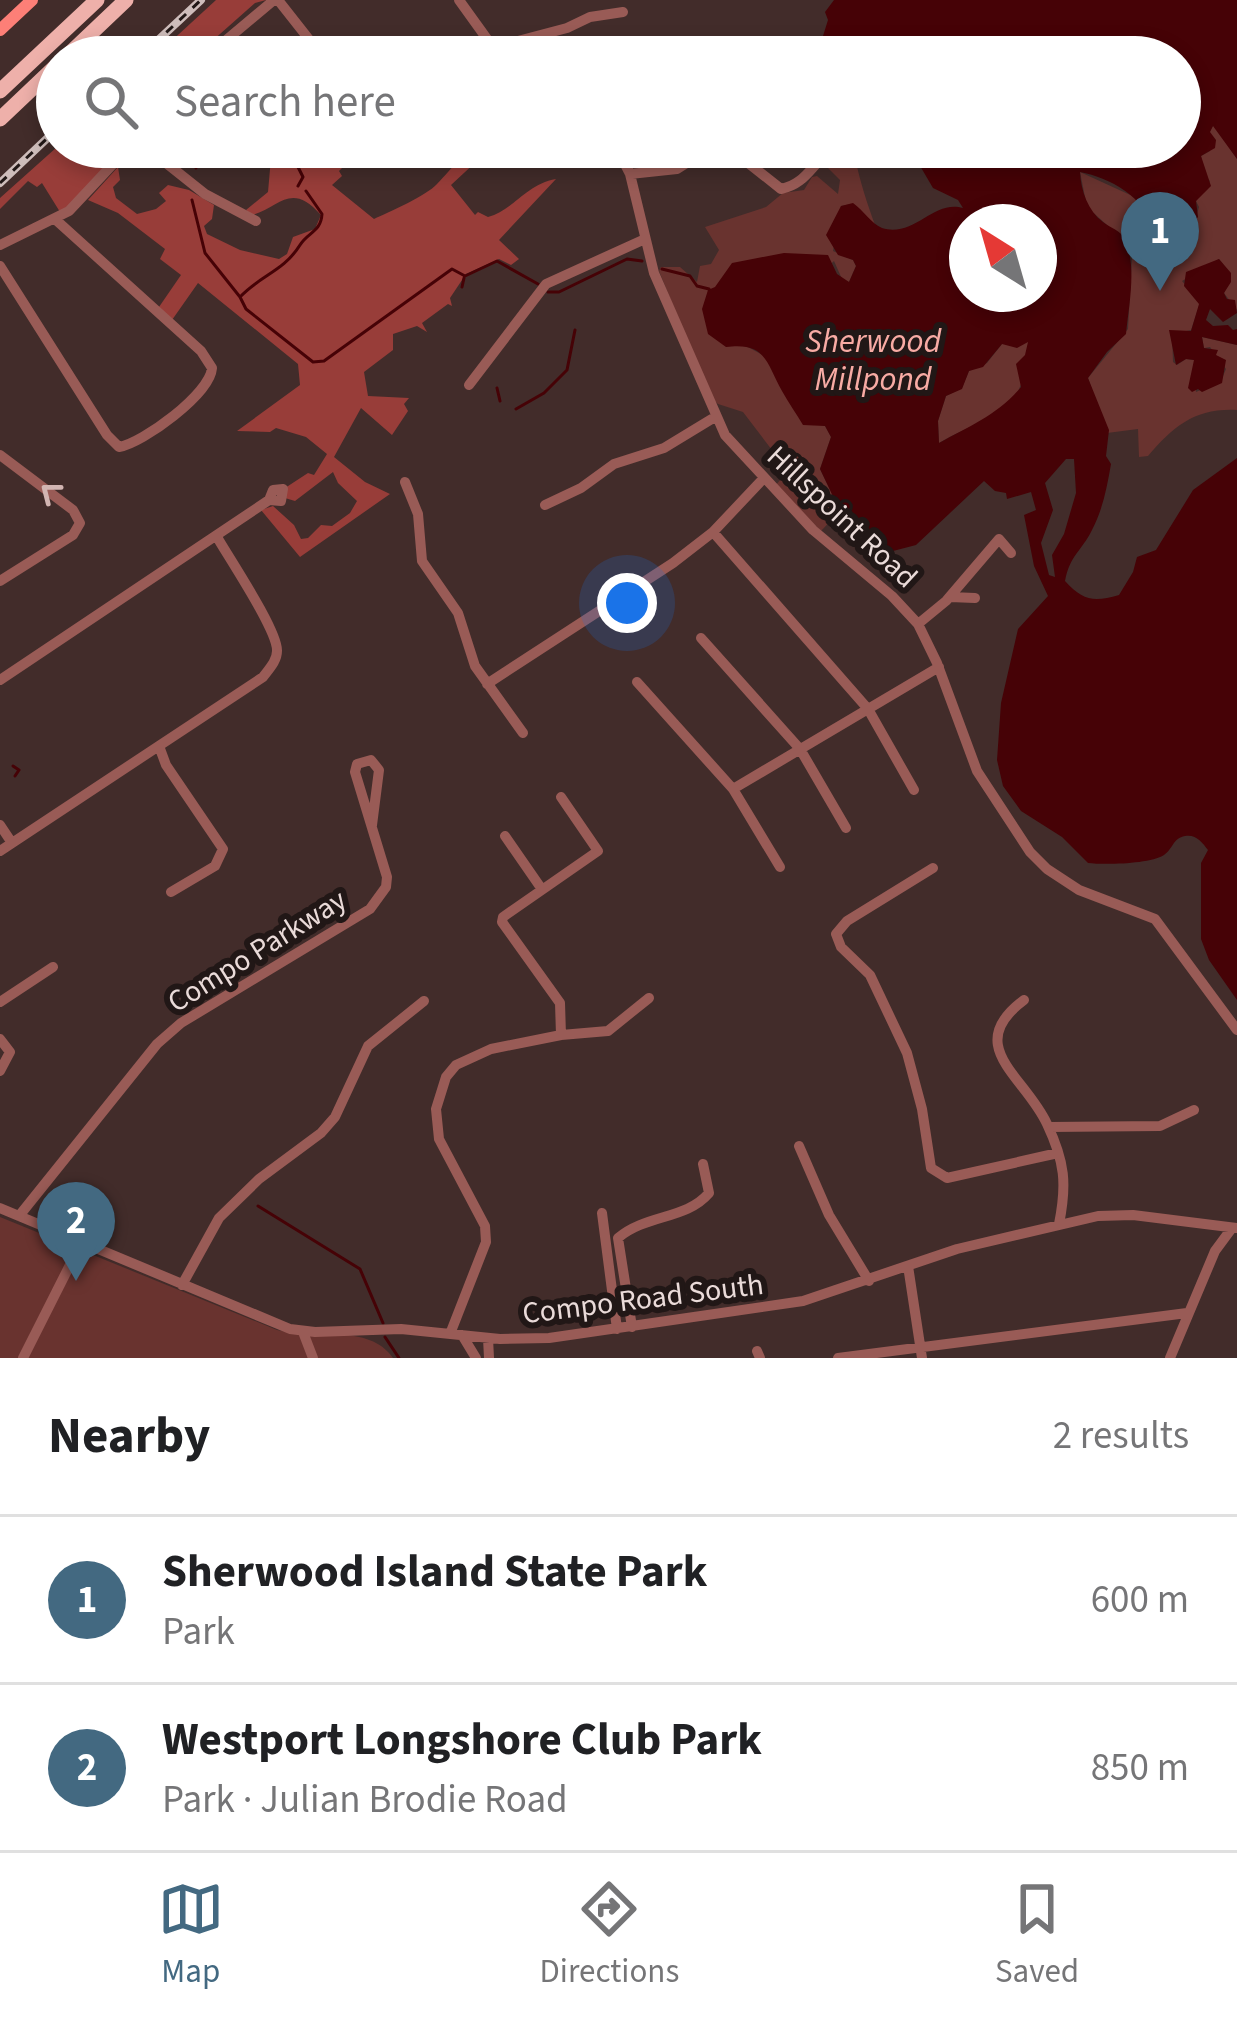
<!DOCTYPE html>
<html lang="en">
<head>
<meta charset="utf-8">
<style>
	body { margin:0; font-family:"Source Sans 3",sans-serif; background:#f6f6f6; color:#202124 }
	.compass { position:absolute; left:949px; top:204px; width:108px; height:108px; border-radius:50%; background:#fff; box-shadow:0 6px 18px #0003; rotate:323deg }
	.you { position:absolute; left:627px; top:603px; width:42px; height:42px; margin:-30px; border:9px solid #fff; border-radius:50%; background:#1a73e8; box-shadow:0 0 0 18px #1a73e833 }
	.badge { display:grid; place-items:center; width:78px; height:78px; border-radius:50%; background:#436981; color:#fff; font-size:39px; font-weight:700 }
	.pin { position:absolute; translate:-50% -99px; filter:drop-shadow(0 3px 6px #0008) }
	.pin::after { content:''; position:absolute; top:63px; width:42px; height:36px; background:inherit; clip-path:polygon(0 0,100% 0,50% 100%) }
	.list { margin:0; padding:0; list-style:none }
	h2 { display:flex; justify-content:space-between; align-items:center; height:156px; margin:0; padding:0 48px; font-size:51px }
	h2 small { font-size:39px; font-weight:400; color:#757577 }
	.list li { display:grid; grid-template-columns:78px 1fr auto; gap:36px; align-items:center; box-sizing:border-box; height:168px; padding:0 48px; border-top:3px solid #e0e0e0 }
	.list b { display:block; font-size:45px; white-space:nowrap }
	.list p { margin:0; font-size:39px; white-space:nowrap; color:#757577 }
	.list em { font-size:39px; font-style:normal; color:#757577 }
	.icon { flex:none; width:66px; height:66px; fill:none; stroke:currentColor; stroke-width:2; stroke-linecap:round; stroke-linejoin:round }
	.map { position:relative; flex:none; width:1237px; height:1358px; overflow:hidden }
	.search { position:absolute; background:#fff; box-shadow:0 6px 18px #0003; left:36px; right:36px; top:36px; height:132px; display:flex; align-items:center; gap:30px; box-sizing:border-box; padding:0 42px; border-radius:66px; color:#757577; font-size:45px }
	.sheet { height:492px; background:#fff }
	nav { display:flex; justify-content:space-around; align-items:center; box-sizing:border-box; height:168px; border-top:3px solid #e0e0e0; background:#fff; font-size:33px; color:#757577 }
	nav a { display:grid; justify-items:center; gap:6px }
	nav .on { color:#436981 }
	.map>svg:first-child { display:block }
	.green { fill:#69332f }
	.forest { fill:#983d39 }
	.water { fill:#460206; fill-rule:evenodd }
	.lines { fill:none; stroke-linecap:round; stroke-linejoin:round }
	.stream { stroke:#460206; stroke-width:3 }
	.minor { stroke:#995b56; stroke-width:10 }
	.major { stroke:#fd7f77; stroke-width:12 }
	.highway { stroke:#eeb0aa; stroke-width:15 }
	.rail-casing { stroke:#cebdbb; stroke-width:8 }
	.rail { stroke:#211716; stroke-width:3; stroke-dasharray:9; stroke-linecap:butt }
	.oneway { stroke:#d2b5b2 }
	.labels { text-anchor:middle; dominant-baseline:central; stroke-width:12; stroke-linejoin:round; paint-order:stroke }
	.street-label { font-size:30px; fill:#eadbd9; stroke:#211716 }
	.water-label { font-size:33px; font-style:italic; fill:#f8aba4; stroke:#211716 }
</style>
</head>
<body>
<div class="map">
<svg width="1237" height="1358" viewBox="0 0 1237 1358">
	<rect width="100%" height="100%" fill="#422c2a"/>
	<path class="green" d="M1214,125L1237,159V310L1224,293C1232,276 1231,274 1219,259L1182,281L1200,303L1191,330L1172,334L1173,362L1177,365L1186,359L1194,360L1196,392L1221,381L1226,369L1210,347L1204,348L1202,337L1237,345V410C1195,408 1174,426 1148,456L1139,457L1138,429L1107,433L1088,378L1128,329L1132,258L1127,243L1087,207L1080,172L1139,199L1157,236L1166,242L1167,252L1174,242L1180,245L1192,230L1199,207L1196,201L1210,181L1204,175L1201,156L1210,151V129Z
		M842,156L856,162C860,181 867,203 875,225L852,204L841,206L833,251L853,260L856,266L849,282L842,279L834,261L744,345L768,358C778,383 795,421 825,426L831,437L820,469L840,511L821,531L775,486L788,471L743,412L718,404L711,398L659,271L661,267H680L697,282L700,266L711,264L719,250L705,227L766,207L783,193L804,190L812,177L817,176L838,194L840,180L823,163Z
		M1029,341C1025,356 1026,376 1019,389C1005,416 964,428 939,443L938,421L946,396L962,388L969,371L987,363L1002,344Z
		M0,1217L277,1330C314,1339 369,1323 393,1358H0Z"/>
	<path class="forest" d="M216,0H266L255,3L194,57H154Z
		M57,147H124L83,195L60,212L42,183L37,187L28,181L0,209V198Z
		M256,147H328L343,167L339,171L342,176L332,185L374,219C389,212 426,196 437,184C453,168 465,147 492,147L451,185L475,215L478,212L488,217C514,210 526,184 556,179L499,240L519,259L511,265L499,259L466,274L450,298L452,306L448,304L422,323L427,332L417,326L393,334V350L364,372L368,396L409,398L404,404L408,411L392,435L361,408L334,457L365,482L390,494L300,557L261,510L273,506L294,525L301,539L308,538L321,525L332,526L350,513L357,501L338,483L333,472L295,501L285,498V488L308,473L314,475L327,454L306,437L276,428L270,432L237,431L300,385L298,364L198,283L172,320L159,307L181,275L160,259L165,249L118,213L88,200L118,167L120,180L113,187L116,198L137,214L156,209L166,201L159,193L168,185L189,190L214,205L212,219L204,226L207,234L240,250L279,259L287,254L293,237L315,229L321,215C291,181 280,207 252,215L246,210L268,192L271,158Z"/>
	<path class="water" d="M834,0H1237V159L1213,126L1210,132L1216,140L1215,148L1201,156L1211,186L1196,201L1198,217L1190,226L1196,230L1194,247L1184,251L1175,241L1168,255L1166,242L1151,230C1147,197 1110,178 1080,172C1081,191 1088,211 1103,222C1110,228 1121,230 1125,240C1137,266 1129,304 1126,334L1107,352L1088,378L1109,430L1106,456L1111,464C1107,487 1103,509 1092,530C1081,552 1070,555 1065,581C1083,601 1094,602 1119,595L1133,572L1137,557L1156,550L1193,490L1237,458V1000L1209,960L1201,939V863L1208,850C1202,842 1196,834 1185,836C1173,838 1173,849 1164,855C1150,864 1105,865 1088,863L1062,837L1021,811L1003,786L997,760L1001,703L1018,629L1048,596L1034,566L1024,515L1036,510L1031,492L1007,499L1006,493L995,491L984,481L916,545L893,551L840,511L820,469L831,437L825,426L803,425C796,413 788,402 782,391C766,362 766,342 726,347L708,334L702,309L708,290L715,287L732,263L784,253L828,255L837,274L849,282L856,266L853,260L838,255L826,235L841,206L853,203C863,210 872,224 882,228C914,238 934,199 963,208L958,200L933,188L909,147H1180V57H1035L1045,55L1036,36L1019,44L1026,57H832L823,36L828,20L825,12ZM967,222H1039V294H967ZM1028,342L1025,355L1016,364L1021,387C999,414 968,427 939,443L938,421L946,396L962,389L969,371L983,367L1002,344L1017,348ZM1066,459H1074L1076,493L1064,534L1052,555L1055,577L1049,575L1041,543L1053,510L1045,483Z
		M1219,259L1231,273V282L1224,293L1227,299L1235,300L1237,313L1223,322L1210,309L1206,320L1213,326L1228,325L1233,330L1237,329V345L1202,337L1204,348L1218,350L1216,355L1226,360L1222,383L1202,392L1198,389L1192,392L1188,388L1194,360L1186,359L1176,365L1169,330L1191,331L1199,304L1184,286L1186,272Z"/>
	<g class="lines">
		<path class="stream" d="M297,165L303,177L298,186
			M196,168L195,159L207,147
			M306,191L322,214C321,232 308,232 300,245C283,272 262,274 240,297L246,309L313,362L324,361L452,269L465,276L497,261L538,284
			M192,200L205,253L240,297
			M662,269L690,276L697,286L709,289
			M462,287L464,278
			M548,292H559L627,259L642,261
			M497,388L500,401
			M516,409L544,393L567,370L575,330
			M13,766L19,770L15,776
			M258,1206L360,1269L383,1323
			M385,1337L399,1358"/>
		<path class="minor" d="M278,0L319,52
			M459,0L500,57
			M206,57L274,0
			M483,57L492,48L567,28L590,17L623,12
			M146,147L205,194L256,221
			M616,147L630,174L654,273L725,435L813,530L892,596L918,624L937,663L977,771L1030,852L1047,869L1079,890L1155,919L1237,1030
			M728,147L781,189C821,181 812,134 865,162
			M379,153L387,147
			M630,174L677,169L712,147
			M0,245L69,211L129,147
			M0,266L107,435L119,447C143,443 210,394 212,368L201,351L56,220
			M469,385L546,284L645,239
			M0,455L73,510L80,523L73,535L0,581
			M405,482L418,514L422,561L458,613L475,666L523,733
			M545,505L581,488L614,464L664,448L715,417
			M713,532L868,709L914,790
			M950,597L975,598
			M918,624L946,601L999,539L1011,553
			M701,638L800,749L846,828
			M0,680L269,500L281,501L283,489L273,490L269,500
			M637,682L733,789L780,867
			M487,684L673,563L713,532L763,479
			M159,746L166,765L223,849L215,866L171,892
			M733,789L939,667
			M561,797L598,851L503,917L502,922L560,1003L561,1035
			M0,825L12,843
			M505,836L541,888
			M0,851L263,677C269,669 277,661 277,651C278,631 229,558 217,537
			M933,868L847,921L836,934L841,947L870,975L907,1053L922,1109L931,1168L947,1178L1058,1153
			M1024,1000C962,1046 1025,1076 1047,1124C1065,1162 1067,1184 1059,1224
			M0,1002L53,967
			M0,1039L10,1052L0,1071
			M1049,1127L1160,1126L1194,1110
			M799,1146L829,1215L869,1281
			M0,1208L290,1329L315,1332L401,1329L500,1339L549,1338L803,1301L957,1249L1098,1216L1133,1215L1237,1228
			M602,1213L617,1329
			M19,1216L157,1044L181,1023L370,909L386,887L387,877L355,772L357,764L371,760L379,770L372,825
			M908,1266L922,1358
			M182,1285L219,1218L259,1179L321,1133L335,1117L368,1046L424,1001
			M632,1327L618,1238C646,1214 686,1220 709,1193L703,1164
			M303,1332L313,1358
			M450,1334L486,1242L485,1226L439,1139L436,1109L446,1077L456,1065L491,1049L561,1035L608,1031L649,998
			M462,1335L476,1358
			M488,1338L489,1358
			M757,1351L760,1358
			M23,1358L81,1243
			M838,1358L1187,1313
			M1170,1358L1215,1251L1232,1228"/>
		<path class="major" d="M0,30L32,0"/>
		<path class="highway" d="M66,57L126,0
			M0,91L97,0
			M0,119L57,65"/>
		<defs>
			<path id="rail" d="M140,57L201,0
				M0,183L57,129"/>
		</defs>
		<use href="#rail" class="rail-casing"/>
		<use href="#rail" class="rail"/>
	</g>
	<defs><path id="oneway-chevron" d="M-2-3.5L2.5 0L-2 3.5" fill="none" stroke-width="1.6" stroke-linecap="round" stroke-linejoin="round" transform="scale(3)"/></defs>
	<use class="oneway" href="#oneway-chevron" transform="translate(50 492) rotate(-142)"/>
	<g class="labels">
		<g class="street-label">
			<text transform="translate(842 517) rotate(43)">Hillspoint Road</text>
			<text transform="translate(257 951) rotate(-32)">Compo Parkway</text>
			<text transform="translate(643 1299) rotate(-7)">Compo Road South</text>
		</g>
		<g class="water-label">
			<text x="873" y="341">Sherwood<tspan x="873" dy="38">Millpond</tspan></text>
		</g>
	</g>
</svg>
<svg class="compass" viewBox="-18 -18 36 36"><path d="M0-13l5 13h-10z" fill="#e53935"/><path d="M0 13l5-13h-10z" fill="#757577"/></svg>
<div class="you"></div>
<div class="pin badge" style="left:1160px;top:291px">1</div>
<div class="pin badge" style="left:76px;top:1281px">2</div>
<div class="search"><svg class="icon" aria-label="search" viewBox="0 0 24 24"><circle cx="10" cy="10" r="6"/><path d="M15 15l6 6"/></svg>Search here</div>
</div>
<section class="sheet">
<h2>Nearby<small>2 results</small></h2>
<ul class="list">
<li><span class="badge">1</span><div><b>Sherwood Island State Park</b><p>Park</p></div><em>600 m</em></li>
<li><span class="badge">2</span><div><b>Westport Longshore Club Park</b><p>Park · Julian Brodie Road</p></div><em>850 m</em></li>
</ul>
</section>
<nav>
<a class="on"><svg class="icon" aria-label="map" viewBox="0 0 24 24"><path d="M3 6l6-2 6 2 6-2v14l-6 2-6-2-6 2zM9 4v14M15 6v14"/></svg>Map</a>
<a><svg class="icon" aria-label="directions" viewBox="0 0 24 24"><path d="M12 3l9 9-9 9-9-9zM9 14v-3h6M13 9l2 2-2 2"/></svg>Directions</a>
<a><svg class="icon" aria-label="saved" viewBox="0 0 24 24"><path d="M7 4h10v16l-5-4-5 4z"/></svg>Saved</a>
</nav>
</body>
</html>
